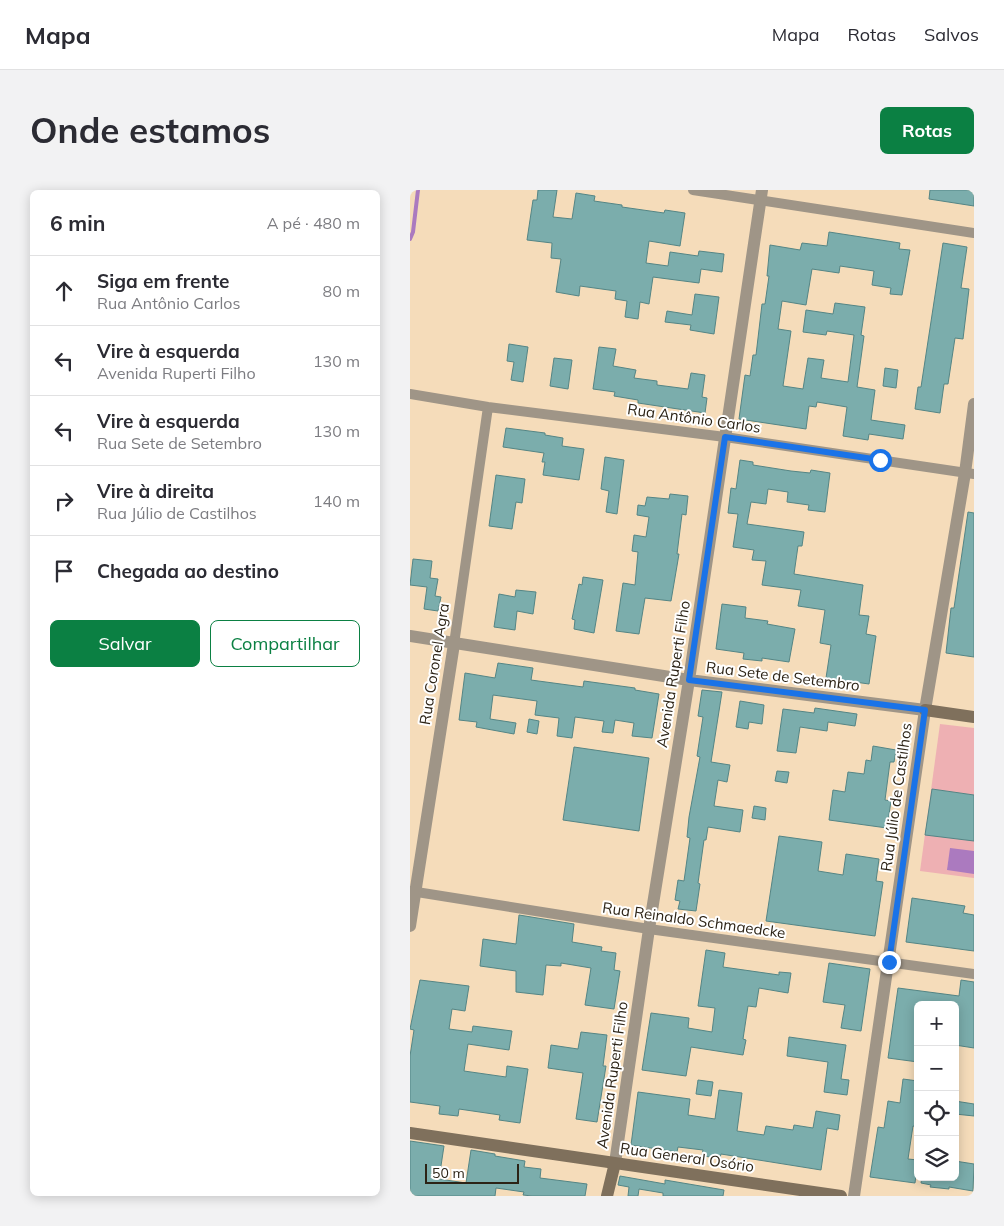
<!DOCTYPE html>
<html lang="pt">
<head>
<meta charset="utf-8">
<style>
	body { margin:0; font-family:Mulish,sans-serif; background:#f2f2f3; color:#2b2b33 }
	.controls { position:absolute; right:15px; bottom:15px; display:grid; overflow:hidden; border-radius:8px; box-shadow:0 2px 12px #0003 }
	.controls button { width:45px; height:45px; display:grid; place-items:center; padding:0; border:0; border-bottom:1px solid #e1e1e2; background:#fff; color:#2b2b33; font:25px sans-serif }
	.scale { position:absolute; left:15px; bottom:12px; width:94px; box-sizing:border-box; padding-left:5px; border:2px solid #2c2316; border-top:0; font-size:14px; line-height:18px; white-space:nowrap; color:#2c2316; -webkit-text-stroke:4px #fff; paint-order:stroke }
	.stop { position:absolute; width:15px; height:15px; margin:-11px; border:4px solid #1a73e8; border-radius:50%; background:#fff }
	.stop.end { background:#1a73e8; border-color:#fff; box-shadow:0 1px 5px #0008 }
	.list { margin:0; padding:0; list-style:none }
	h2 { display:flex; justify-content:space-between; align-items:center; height:65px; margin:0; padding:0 20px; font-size:21px }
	h2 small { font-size:16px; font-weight:400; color:#7c7c81 }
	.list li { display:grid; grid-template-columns:32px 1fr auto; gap:15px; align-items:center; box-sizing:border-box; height:70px; padding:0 20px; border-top:1px solid #e1e1e2 }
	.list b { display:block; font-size:19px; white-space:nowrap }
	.list p { margin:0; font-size:16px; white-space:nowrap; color:#7c7c81 }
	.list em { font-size:16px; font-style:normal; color:#7c7c81 }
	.actions { display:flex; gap:10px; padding:15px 20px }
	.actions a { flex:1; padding:11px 0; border:1px solid #0b8043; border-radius:8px; text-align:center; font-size:18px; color:#0b8043 }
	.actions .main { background:#0b8043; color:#fff }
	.icon { flex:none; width:28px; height:28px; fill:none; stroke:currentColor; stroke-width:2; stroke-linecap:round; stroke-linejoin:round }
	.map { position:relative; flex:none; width:564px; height:1006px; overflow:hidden; border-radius:8px }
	header { display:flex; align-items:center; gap:30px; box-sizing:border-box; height:70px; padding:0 25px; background:#fff; border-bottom:1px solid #e1e1e2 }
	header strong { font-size:24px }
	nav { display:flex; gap:28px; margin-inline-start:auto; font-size:18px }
	.intro { display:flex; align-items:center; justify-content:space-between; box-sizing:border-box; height:120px; padding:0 30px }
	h1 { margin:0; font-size:35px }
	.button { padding:12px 22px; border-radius:8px; background:#0b8043; color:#fff; font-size:18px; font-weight:700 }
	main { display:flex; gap:30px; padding:0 30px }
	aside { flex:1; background:#fff; border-radius:8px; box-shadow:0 2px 12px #0003 }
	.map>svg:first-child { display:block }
	.green { fill:#eeb0b3 }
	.water { fill:#ab7abf }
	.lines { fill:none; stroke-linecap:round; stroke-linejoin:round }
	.stream { stroke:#ab7abf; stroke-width:4 }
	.building { fill:#7badac; stroke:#548585 }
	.minor { stroke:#9f9587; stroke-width:10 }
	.tertiary { stroke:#9f9587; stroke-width:12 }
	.secondary { stroke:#7f705c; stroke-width:12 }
	.route { stroke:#1a73e8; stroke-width:6 }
	.labels { text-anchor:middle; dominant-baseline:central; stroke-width:4; stroke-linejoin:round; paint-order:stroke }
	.street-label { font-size:15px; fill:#2c2316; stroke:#fff }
</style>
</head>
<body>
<header>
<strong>Mapa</strong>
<nav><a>Mapa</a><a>Rotas</a><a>Salvos</a></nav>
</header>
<div class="intro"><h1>Onde estamos</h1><a class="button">Rotas</a></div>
<main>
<aside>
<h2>6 min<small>A pé · 480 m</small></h2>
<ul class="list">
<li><svg class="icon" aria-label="ahead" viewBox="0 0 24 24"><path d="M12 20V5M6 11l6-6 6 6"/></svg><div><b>Siga em frente</b><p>Rua Antônio Carlos</p></div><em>80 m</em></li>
<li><svg class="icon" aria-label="left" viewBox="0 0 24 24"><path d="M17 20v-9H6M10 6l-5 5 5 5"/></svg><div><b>Vire à esquerda</b><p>Avenida Ruperti Filho</p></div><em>130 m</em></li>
<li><svg class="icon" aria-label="left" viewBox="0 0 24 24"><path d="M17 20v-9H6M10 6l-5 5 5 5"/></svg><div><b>Vire à esquerda</b><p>Rua Sete de Setembro</p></div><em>130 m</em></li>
<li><svg class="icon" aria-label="right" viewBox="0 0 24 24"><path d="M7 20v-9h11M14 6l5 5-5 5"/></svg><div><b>Vire à direita</b><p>Rua Júlio de Castilhos</p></div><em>140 m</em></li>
<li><svg class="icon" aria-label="arrive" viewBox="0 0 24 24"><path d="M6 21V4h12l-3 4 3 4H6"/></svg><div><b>Chegada ao destino</b></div></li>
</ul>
<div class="actions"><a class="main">Salvar</a><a>Compartilhar</a></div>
</aside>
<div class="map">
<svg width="564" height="1006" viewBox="0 0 564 1006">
	<rect width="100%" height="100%" fill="#f5dcba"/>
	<path class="green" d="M530,534L564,538V688L510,681Z"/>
	<path class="water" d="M540,658L564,661V684L537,680Z"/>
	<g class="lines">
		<path class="stream" d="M0,49L3,42L8,0"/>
	</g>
	<path class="building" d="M128,0H147L143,27L162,29L166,3L185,6L184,11L212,15V17L254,23L255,20L275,23L270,56L239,51L236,73L258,76L260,62L288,66L289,61L314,64L312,82L291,79L289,93L243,87L239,114L230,112L228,129L215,127L217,111L205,109L206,101L170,96L169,106L146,102L151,69L141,68L142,53L117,50L123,10H127Z
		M520,0H564V16L519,9Z
		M419,42L490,53L489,59L500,60L492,105L480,104L481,98L462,95L464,81L430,76L429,83L402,79L396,115L372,111L368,139L381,141L373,196L393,199L398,168L414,170L411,188L438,192L444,145L417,141L416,145L393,142L396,120L423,124L425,113L455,117L451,145L454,146L447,197L465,200L461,230L495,235L493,249L459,244L458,250L433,246L437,217L407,212L406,217L399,216L396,239L329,229L335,185L340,186L343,165H346L352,114H355L359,86H357L360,55L390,60L392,53L417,56Z
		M533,53L557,57L551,98L559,99L553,149L545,148L538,194H534L530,223L505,219L508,197H511Z
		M285,104L309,107L304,144L280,140L281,135L255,132L257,121L282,125Z
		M99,154L118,157L113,192L101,190L104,172L97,171Z
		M189,157L206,159L203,176L226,180L224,188L247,191V195L278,199L281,183L295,185L292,207L297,208L295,223L228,213V210L204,206L205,202L183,199Z
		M144,168L162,170L158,199L140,196Z
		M475,178L488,180L486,198L473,196Z
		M96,238L135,243V245L153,248L152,256L174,259L169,290L133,285L135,272H132L134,263L93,257Z
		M195,267L214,270L207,324L196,322L199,301L191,299Z
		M330,270L343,272V275L381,281L400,283L401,280L420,283L415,322L398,320L399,315L377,312L378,302L358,299L356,314L341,312L337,334L394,342L392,356H388L384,384L453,395L449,425L459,426L456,444L466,446L459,494L416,488L421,455L410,453L415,420L388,416L391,400L352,395L356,371L342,370L344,360L323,357L328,324L318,323L321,298L326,299Z
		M86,285L115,289L112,313L106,312L102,339L79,336Z
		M260,304L278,306L276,325L272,324L267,364H269L261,411L235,408L229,444L206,441L213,393L225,395L228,362L222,361L224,345L236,347L239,327L227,325L228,315L235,316L237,307L259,309Z
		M558,322L564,323V467L536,463L541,418H544Z
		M3,369L22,371L20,388L28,389L25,406L31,407L28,421L14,419L17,397L0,395Z
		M173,387L193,390L184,443L164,439L165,430L162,429L169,394L172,395Z
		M106,400L126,402L123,424L107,421L105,440L84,437L89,404L105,407Z
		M312,414L336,417L335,428L358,431L357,434L385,439L379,472L352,468V471L333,469L334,463L306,459Z
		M88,473L123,478L121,490L173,497L174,491L225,498V500L249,504L242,548L222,546L224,533L205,530L203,543L192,542L194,531L165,527L162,548L147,546L149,528L125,525L127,511L83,505L80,529L106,533L104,544L66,537L67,532L49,530L55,483L85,488Z
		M292,500L312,502L301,572L320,575L317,592L308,590L304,616L333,620L330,642L298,637L296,650H294L288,693L290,694L286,721L268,719L270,711L265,710L268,690L274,691L280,648L277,647L279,627L290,567L287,566L293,527L288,526Z
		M330,511L354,515L352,534L339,532L338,539L326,537Z
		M405,518L447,524L445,536L418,532L417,541L390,537L386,563L367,561L373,519L404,523Z
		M119,529L129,531L127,544L117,542Z
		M463,556L486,560L484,572H480L475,610L481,611L477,638L419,630L423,600L435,602L438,582L454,584L456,570L461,571Z
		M164,557L239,568L229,641L153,630Z
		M367,581L379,582L377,593L365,591Z
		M522,599L564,605V651L515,645Z
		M344,616L356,618L355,630L342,628Z
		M369,646L412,652L408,681L433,685L436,664L469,669L466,691L473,692L465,746L356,731Z
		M502,708L555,716L553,723L564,725V761L496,752Z
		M109,725L164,734L162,752L192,757L191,761L206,763L204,780L210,781L204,819L175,815L181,778L151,773V776L136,775L133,805L106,802V781L70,776L73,749L106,754Z
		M296,760L315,763L313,777L369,785V782L381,783L378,803L349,798L346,817L338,816L333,849L336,850L333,865L281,857L276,886L232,880L241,823L279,828L278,838L302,842L305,818L288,816Z
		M419,773L460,779L451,841L431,838L435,815L413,812Z
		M10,790L59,796L55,821L42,819L39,839L62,842L63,836L102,841L99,860L58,854L54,881L96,887L97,876L118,879L110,933L89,930L90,925L49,919L48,926L29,924L30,916L0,912V866L4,840L0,839Z
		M551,790L564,792V858L545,855V830L547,815H508V830L505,852L508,853V872L478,868L488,798L549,806Z
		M171,842L197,845L193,876H196L187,932L166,929L173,883L138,878L141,855L168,859Z
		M379,847L436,855L431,889L439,890L437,905L414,902L418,872L377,866Z
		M493,889L508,891V937L503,936L498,969L508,970L505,993L460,987L468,937L474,938L478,911L490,913Z
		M288,890L303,892L301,906L286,904Z
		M309,900L332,903L327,941L354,945L356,936L383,940L384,935L403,938L406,921L430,925L428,940L417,938L411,980L311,964L310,968L292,966L293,960L268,957L267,962L221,955L228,902L280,909L278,925L305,929Z
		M545,911L564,914V926L545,924Z
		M0,951L34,956L29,989L56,993L61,960L85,964V966L115,971L114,977L131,979L130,988L177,994L175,1006H122L113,1005L114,1002L86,998L85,1006H0Z
		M545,971L564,974L563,1001L539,997V999L520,997L521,995L511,993L512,987H545Z
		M210,986L255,994V990L314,1000L313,1006H253V1003L229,999L228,1006H218L219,997L208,995Z"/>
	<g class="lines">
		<path class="minor" d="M283,0L564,43
			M0,204L78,217L315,247L564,284
			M44,454L78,217
			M0,701L239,739L564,784"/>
		<path class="tertiary" d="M0,446L279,490L515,520
			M0,736L44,454
			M205,973L239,739L279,490L352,0
			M444,1006L515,520L555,283L564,214"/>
		<path class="secondary" d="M515,520L564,527
			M0,943L431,1006
			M197,1006L205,973"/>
	</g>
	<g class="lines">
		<path class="route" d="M470,270L315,247L279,490L515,520L479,772"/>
	</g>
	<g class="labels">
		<g class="street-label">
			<text transform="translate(284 228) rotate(8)">Rua Antônio Carlos</text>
			<text transform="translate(24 474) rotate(-81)">Rua Coronel Agra</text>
			<text transform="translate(263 484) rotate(-81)">Avenida Ruperti Filho</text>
			<text transform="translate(373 486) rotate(7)">Rua Sete de Setembro</text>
			<text transform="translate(486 607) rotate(-82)">Rua Júlio de Castilhos</text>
			<text transform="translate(284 730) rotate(8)">Rua Reinaldo Schmaedcke</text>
			<text transform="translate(202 885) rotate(-82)">Avenida Ruperti Filho</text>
			<text transform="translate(277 967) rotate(8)">Rua General Osório</text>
		</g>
	</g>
</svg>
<div class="controls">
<button>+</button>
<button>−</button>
<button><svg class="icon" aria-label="locate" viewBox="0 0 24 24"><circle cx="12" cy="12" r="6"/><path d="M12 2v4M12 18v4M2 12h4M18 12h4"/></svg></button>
<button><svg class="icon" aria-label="layers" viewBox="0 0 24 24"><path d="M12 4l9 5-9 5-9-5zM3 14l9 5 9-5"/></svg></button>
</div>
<div class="scale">50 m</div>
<div class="stop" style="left:470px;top:270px"></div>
<div class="stop end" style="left:479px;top:772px"></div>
</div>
</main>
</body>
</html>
